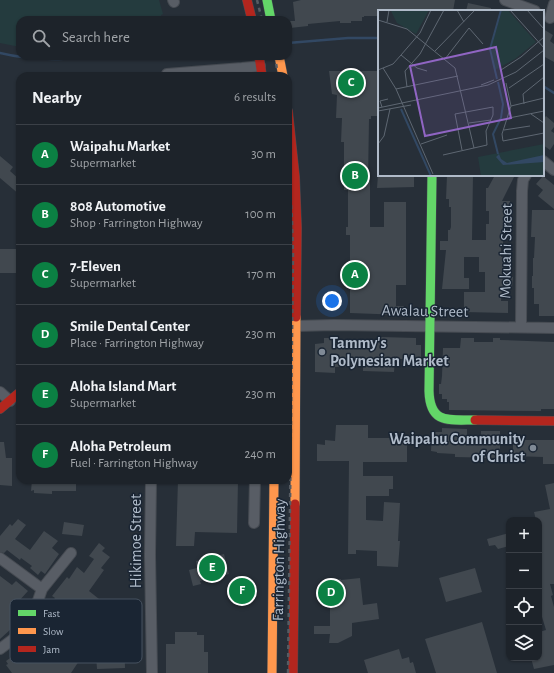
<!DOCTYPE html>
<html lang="en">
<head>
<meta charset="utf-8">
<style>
	body { margin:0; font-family:"Alegreya Sans",sans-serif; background:#252b32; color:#f1f3f6 }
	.controls { position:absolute; right:12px; bottom:12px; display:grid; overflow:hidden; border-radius:8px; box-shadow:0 1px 3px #0004 }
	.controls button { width:36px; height:36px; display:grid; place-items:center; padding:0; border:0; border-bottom:1px solid #3b4047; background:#1d232a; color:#f1f3f6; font:20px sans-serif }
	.you { position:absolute; left:332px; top:301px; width:14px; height:14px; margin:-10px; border:3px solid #fff; border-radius:50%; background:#1a73e8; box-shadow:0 0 0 6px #1a73e833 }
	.badge { display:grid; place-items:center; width:26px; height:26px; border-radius:50%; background:#0b8043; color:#fff; font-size:13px; font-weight:700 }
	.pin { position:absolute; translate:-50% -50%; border:2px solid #fff; box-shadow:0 1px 4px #0006 }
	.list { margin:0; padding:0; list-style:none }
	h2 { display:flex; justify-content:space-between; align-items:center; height:52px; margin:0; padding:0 16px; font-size:17px }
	h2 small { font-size:13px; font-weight:400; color:#a0a4a8 }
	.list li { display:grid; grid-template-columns:26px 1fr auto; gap:12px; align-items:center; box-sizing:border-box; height:60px; padding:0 16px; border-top:1px solid #3b4047 }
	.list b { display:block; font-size:15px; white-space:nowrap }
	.list p { margin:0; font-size:13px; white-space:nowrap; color:#a0a4a8 }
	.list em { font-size:13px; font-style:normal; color:#a0a4a8 }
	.icon { flex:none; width:22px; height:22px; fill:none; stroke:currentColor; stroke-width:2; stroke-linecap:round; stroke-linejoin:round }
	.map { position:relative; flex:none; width:554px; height:673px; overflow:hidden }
	.search { position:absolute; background:#1d232a; box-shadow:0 1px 3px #0004; left:16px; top:16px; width:276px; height:44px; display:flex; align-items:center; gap:10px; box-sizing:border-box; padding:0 14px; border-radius:12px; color:#a0a4a8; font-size:15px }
	.panel { position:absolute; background:#1d232a; box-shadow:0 1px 3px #0004; left:16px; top:72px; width:276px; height:412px; border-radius:12px }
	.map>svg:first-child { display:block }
	.green { fill:#243b3e }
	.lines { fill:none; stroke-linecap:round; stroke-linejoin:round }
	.stream { stroke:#324863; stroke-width:2.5 }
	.building { fill:#41484f }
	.street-casing { stroke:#464b52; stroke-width:12 }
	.fast-casing { stroke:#464b52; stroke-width:10 }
	.slow-casing { stroke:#464b52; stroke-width:10 }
	.jam-casing { stroke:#464b52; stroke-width:10 }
	.street { stroke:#585d65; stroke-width:10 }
	.fast { stroke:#63d668; stroke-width:9 }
	.slow { stroke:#ff974d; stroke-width:9 }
	.jam { stroke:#b3261e; stroke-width:9 }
	.rail { stroke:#565c63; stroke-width:2.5; stroke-dasharray:4 4; stroke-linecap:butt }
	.poi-dot { fill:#808a96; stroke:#1a2533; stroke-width:1.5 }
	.labels { text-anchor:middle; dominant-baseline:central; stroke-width:3; stroke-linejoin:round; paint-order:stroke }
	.street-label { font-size:16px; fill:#b0bbc9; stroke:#1a2533 }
	.poi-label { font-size:16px; font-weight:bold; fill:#b0bbc9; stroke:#1a2533; text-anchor:start }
	.inset-river { fill:none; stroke:#324863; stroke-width:2 }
	.inset-road { fill:none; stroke:#5e6772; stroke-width:1 }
	.view { fill:#9065c3; fill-opacity:0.15; stroke:#9065c3; stroke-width:2 }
	.inset-edge { fill:none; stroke:#b0bbc9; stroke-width:2 }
	.key { fill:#1a2533; stroke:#475260; stroke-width:1 }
	.key-label { font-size:11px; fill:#b0bbc9 }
</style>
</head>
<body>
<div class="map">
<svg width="554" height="673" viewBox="0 0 554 673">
	<rect width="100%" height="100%" fill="#272f38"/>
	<path class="green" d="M0,0H159L163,14L161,15V20H20V47L0,43Z"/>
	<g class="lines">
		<path class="stream" d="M288,43L348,38H379
			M0,53C36,62 72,59 108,56
			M543,86L554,93"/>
	</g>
	<path class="building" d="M301,0H455L453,11H396L384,9V11H379V16H364V17H362V21H351V23H340V21L308,24V26L290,28L289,21H295L293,2Z
		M468,3L491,8V11H466Z
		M543,29L553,35L550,41L554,44V62L543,56Z
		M329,71H379V116H371V119H369L368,181H370V227H384V202H406V285H396V306H404L403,315L350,313V235H346V227H348V190H344V142H341L342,118H336L337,95L332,94Z
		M546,116L554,123V127L551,131L554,133V144L550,150L543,145V120Z
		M0,156L13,167L10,171L20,180V195L0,178Z
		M378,175H414V187L377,188Z
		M447,175H473L472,240H486V224H489V211H486V188H488L495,175H515L502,201H510V216H511V226H504L503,245L501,246V257H510V277H513L512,287L502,288L501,301H508V313L464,312V292H485V272H479V257H464V278H469V289H442L446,250H440V241H448V230H450L451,227V207H449V199H446Z
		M543,176L554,185V209L538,196L543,190L536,184Z
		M532,210H554V316H539V304H534V288H532V276H533V258H534L535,237H531Z
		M0,249H20V273H0Z
		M381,337L416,338V345H421V360H415V359H395L394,372L363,371V366L335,367V373L315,372V344L324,343V338H335V343H363V340H381Z
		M461,338H474V342H493V338H500V340L554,342V409H541V411L449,410V402H447V399H442V394H439V384H441L442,376L443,348H460Z
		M336,425H368V438H407V462H363V476H393V489H389V496H366V520L383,521L384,502L400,503L398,541H400L398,567L377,566V551L356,550V554H348L349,461H317V444L325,445V440L335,441Z
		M442,428L467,429V438L481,439V431H500V458L455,457V454L437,453V452L431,451L432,432H442Z
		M513,440H554V464H543V457L513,456Z
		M0,442H4L6,458H12V486L0,485Z
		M32,480H76V491H52V494L34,493V490L31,491Z
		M178,480H238L237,533L195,532L194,546H176Z
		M554,483V584H550L553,595L551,596L554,607V665L534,669L531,658H539V632L546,630L539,607V560L541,559L539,552V520H536L534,512L550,509L545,485Z
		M18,519L26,525L15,539L30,550L44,531L58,541L52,548L59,554L45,574L41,571L38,575L30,568L32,566L21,558L20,560L7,550L4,553L0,552V536L10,524L12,526Z
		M64,522L84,525L82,536L62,534Z
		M509,533V546L498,549L495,545L489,546L487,539Z
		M99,543L105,548L102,551L110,557L101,568L104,570L89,591L114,611L116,607L122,606V630H124L125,668L97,669L96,655H106V614L79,657L81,658L71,673H12L6,665L8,664L6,661L38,638L53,658L63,642L42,628L47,619L43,617L55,598L52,596L67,577L69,579L77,567L84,573L94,559L89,556Z
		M224,554L229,574L200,581L201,584L193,586L189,570L197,568L196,561Z
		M475,568L482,592L446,602L439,578Z
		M0,576L12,585L16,581L28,591L18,602L22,606L16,613L22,619L0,639Z
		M360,578L363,605L377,603L379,619L352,623V636L338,643H329L330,634H314V626H330V601L321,602L320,583L324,582L323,581L341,579V580Z
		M239,584L248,585L245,599L237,598Z
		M482,622L497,673H436L425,639Z
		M175,632H197V635H204V652H208V673H166V644H175Z
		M399,649L402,659L409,657L410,663L413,662L416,673H368L364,660Z"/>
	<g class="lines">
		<defs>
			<path id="street" d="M173,0L174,2
				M505,0L535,11
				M550,18L554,4
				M167,74L242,68L260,66
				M543,161L554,170
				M296,326L334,325L554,328
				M521,327L522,191L523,180L526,175
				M0,392L10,401
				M151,480L150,555L152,673
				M254,523L255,480
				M0,558L42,589
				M0,649L20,634L27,628L31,621L42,589L71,553"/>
			<path id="fast" d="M267,0L271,20
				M432,175L429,391C430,424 448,420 475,420"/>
			<path id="slow" d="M279,56L283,76
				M295,504L296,317
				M272,673L274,480"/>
			<path id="jam" d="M247,0L252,20
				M259,56L262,76
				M288,111L295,177L297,228L296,317
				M0,409L20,392
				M475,420L554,421
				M293,673L295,504"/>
		</defs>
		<use href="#street" class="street-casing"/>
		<use href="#fast" class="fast-casing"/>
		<use href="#slow" class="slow-casing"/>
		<use href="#jam" class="jam-casing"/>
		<use href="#street" class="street"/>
		<use href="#fast" class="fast"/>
		<use href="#slow" class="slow"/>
		<use href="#jam" class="jam"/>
		<path class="rail" d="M257,0L262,20
			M275,56L278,76
			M288,673L293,254L292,220L288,150"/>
	</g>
	<g class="poi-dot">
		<circle cx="322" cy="352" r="4"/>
		<circle cx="533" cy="448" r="4"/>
	</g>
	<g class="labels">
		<g class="street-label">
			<text transform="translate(506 251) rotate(-89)">Mokuahi Street</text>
			<text transform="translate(425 311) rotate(1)">Awalau Street</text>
			<text transform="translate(136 541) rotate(-90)">Hikimoe Street</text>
			<text transform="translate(279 560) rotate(-89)">Farrington Highway</text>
		</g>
		<g class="poi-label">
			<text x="330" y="343">Tammy's<tspan x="330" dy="18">Polynesian Market</tspan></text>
			<text x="525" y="439" text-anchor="end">Waipahu Community<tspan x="525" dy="18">of Christ</tspan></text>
		</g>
	</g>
	<g transform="translate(378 10)">
		<rect width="166" height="166" fill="#272f38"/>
		<path d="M51,0L38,24L19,13L13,1ZM124,0H130L158,32L137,49L117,60L113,38ZM166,134V166H103L100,147Z" fill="#243b3e"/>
		<path d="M121,144L123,149L129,153L166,145V152L125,155L118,147Z" fill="#324863"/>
		<path class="inset-river" d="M119,69L112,39L123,0M23,99L53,166M120,144L115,124L123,108L125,94L120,72"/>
		<path class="inset-road" d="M79,0L86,12M132,0L166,38M149,0L166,19M0,10L29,19L77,58L96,138M9,12L11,0M57,41L97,0M23,45L39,58L49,61M67,49L91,18L105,34M5,58L18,79L55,164M0,60L15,54L23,45L42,23L53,0M123,60L143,47L166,27M128,73L133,96L124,124L125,131L166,123M103,75L116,70M29,77L27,61L42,44L66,0M131,78L166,54M18,79L80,66M146,94L145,84L166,67M133,96L166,88M4,97L2,91L10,89M0,98L110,75L138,62L166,40M0,101L33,95M153,104L166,113M131,108L166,101M91,113L113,110M126,120L152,116M0,134L6,126L12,99M43,134L69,125M65,145L109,135L108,121L115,105V97L77,104L84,140"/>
		<path class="view" d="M118,37L133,108L47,126L32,56Z"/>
		<rect width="166" height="166" class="inset-edge"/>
	</g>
	<rect x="10" y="599" width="132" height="64" rx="6" class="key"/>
	<rect x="18" y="610" width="18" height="6" fill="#63d668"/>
	<rect x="18" y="628" width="18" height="6" fill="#ff974d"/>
	<rect x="18" y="646" width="18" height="6" fill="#b3261e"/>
	<g class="key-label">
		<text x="43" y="617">Fast</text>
		<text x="43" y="635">Slow</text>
		<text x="43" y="653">Jam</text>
	</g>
</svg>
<div class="controls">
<button>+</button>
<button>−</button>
<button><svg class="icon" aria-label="locate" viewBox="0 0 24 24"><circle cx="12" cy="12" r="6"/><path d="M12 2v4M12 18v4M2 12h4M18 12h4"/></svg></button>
<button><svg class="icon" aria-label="layers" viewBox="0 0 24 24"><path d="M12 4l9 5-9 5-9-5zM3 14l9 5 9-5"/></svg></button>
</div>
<div class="you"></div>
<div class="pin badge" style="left:355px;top:275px">A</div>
<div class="pin badge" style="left:355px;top:176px">B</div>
<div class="pin badge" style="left:351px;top:83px">C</div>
<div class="pin badge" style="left:331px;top:593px">D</div>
<div class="pin badge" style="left:212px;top:568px">E</div>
<div class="pin badge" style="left:242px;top:591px">F</div>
<div class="search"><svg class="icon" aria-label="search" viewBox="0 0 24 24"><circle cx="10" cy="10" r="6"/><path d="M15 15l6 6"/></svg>Search here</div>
<section class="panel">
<h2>Nearby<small>6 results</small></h2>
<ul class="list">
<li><span class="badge">A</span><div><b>Waipahu Market</b><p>Supermarket</p></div><em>30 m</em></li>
<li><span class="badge">B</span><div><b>808 Automotive</b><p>Shop · Farrington Highway</p></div><em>100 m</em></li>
<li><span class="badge">C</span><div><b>7-Eleven</b><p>Supermarket</p></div><em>170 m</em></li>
<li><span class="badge">D</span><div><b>Smile Dental Center</b><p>Place · Farrington Highway</p></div><em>230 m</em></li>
<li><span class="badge">E</span><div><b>Aloha Island Mart</b><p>Supermarket</p></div><em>230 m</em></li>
<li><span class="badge">F</span><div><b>Aloha Petroleum</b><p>Fuel · Farrington Highway</p></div><em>240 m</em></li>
</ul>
</section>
</div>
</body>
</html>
